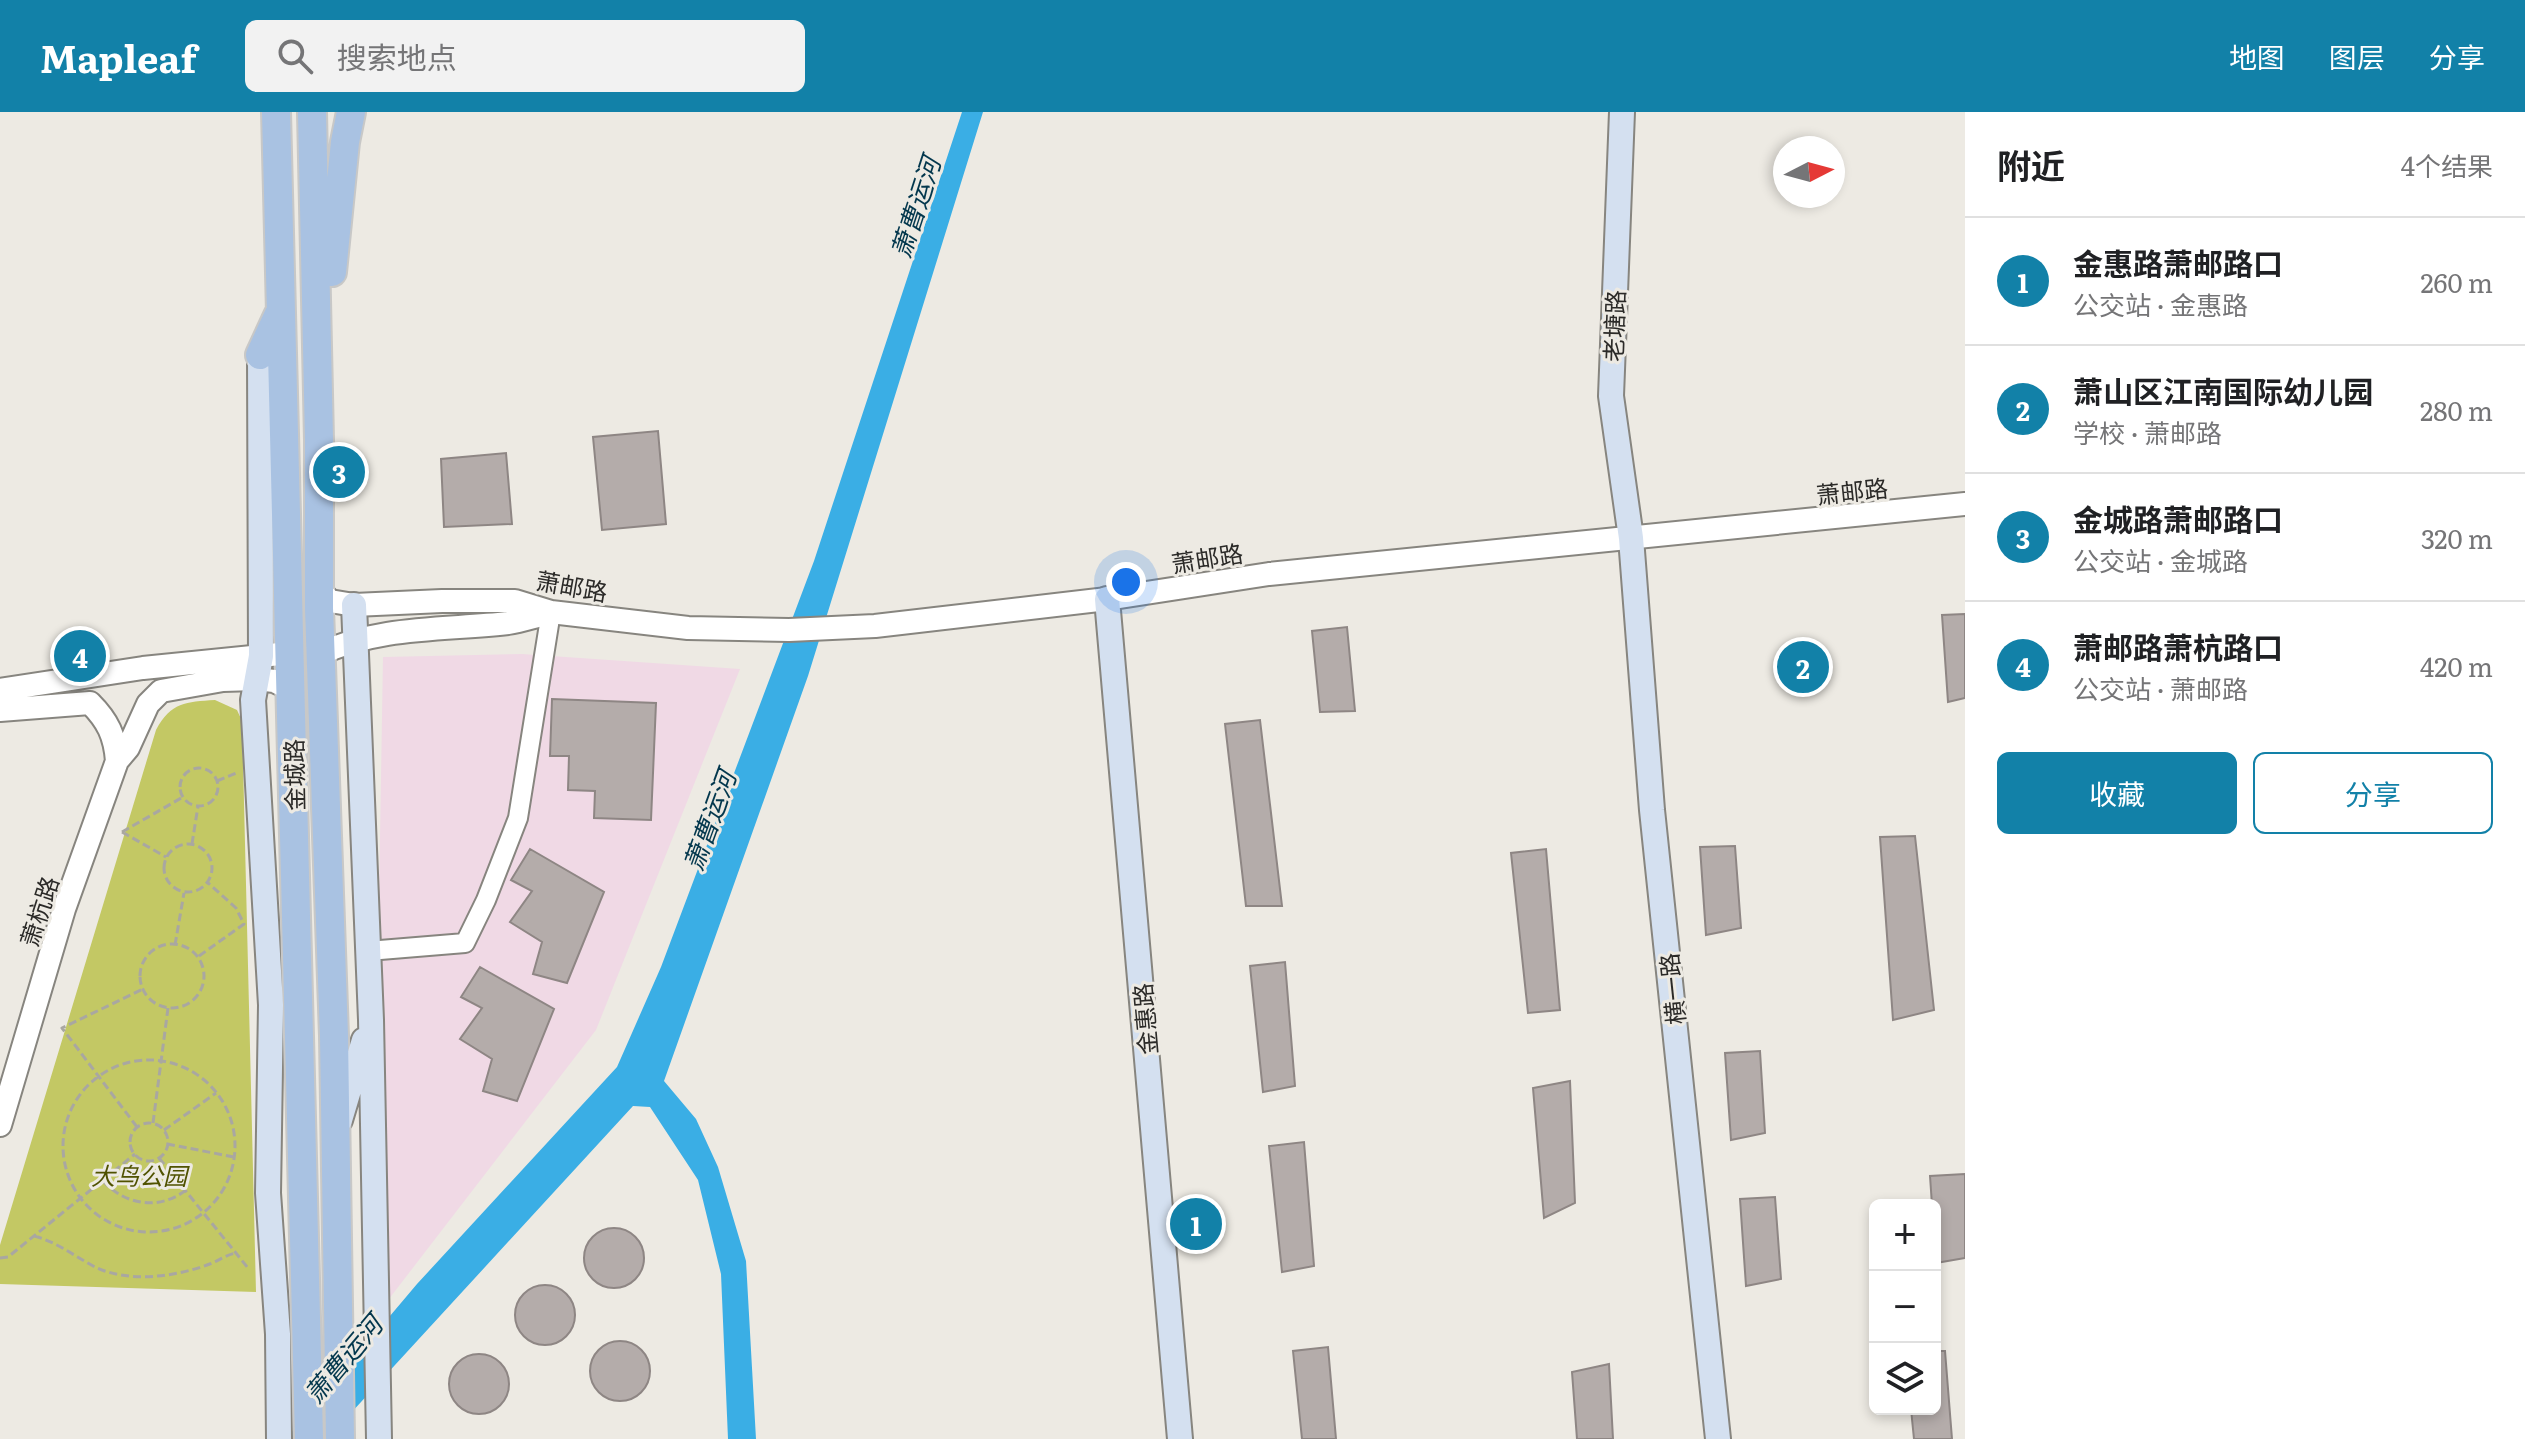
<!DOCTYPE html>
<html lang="zh">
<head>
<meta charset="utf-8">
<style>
	body { margin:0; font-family:Literata,"Noto Sans SC",serif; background:#f2f2f2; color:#202124 }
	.controls { position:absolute; right:24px; bottom:24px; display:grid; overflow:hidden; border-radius:12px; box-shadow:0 4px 12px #0003 }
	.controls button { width:72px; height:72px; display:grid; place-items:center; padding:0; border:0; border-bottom:2px solid #e0e0e0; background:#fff; color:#202124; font:40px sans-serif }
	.compass { position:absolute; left:1773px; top:24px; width:72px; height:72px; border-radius:50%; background:#fff; box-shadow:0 4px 12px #0003; rotate:84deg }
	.you { position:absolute; left:1126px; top:470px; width:28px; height:28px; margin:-20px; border:6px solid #fff; border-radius:50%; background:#1a73e8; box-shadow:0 0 0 12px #1a73e833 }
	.badge { display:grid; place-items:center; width:52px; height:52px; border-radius:50%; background:#1281a8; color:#fff; font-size:26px; font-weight:700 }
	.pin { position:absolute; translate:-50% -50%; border:4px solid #fff; box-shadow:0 2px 8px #0006 }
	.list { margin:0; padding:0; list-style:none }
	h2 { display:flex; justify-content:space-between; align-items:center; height:104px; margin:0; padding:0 32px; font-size:34px }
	h2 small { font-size:26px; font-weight:400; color:#757577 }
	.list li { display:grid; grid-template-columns:52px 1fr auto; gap:24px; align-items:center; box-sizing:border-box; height:128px; padding:0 32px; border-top:2px solid #e0e0e0 }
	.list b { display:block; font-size:30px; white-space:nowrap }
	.list p { margin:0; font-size:26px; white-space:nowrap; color:#757577 }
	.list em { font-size:26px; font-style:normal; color:#757577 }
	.actions { display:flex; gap:16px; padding:24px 32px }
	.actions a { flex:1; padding:18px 0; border:2px solid #1281a8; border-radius:12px; text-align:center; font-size:28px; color:#1281a8 }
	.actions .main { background:#1281a8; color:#fff }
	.icon { flex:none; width:44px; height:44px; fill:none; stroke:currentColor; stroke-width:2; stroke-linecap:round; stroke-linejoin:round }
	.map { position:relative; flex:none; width:1965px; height:1327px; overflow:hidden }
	header { display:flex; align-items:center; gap:48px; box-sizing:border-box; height:112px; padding:0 40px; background:#1281a8; color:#fff }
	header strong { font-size:38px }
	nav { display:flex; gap:44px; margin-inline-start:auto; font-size:28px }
	.search { width:560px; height:72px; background:#f2f2f2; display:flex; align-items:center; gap:20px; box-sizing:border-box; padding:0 28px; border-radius:12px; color:#757577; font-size:30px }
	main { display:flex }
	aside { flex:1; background:#fff }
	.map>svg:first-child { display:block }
	.commercial { fill:#f0d9e5 }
	.green { fill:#c3c864 }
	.water { fill:#3aaee5 }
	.building { fill:#b4acaa; stroke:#8e8684; stroke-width:2 }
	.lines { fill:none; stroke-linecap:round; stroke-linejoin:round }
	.minor-casing { stroke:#87857f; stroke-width:22 }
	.tertiary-casing { stroke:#87857f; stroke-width:26 }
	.secondary-casing { stroke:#87857f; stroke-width:28 }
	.primary-casing { stroke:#c8c8c7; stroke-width:32 }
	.path { stroke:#a9a7a1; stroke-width:3; stroke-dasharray:8 4; stroke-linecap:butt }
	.minor { stroke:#fff; stroke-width:18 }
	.tertiary { stroke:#fff; stroke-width:22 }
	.secondary { stroke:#d4e0f0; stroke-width:24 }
	.primary { stroke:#a9c2e2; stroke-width:28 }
	.labels { text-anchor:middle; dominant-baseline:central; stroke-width:6; stroke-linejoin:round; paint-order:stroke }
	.street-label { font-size:24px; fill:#2b2a28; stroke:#edeae3 }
	.park-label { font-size:24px; font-style:italic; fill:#505200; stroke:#edeae3 }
	.water-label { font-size:26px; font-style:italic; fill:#03374d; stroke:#edeae3 }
</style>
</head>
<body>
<header>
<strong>Mapleaf</strong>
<div class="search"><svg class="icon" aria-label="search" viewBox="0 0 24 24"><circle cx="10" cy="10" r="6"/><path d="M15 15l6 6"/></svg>搜索地点</div>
<nav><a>地图</a><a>图层</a><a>分享</a></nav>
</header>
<main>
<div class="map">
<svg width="1965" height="1327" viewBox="0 0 1965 1327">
	<rect width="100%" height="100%" fill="#edeae3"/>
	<path class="commercial" d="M522,542L740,557L596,918L372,1209L383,545Z"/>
	<path class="green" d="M215,588L237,598L242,609L256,1180L0,1172V1133L156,618C171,590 186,590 215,588Z"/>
	<path class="water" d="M962,0H983L808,564L664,969L696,1007L718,1055L746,1149L756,1327H728L721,1162L698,1068L650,995L633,994L327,1327H286L417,1172L617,955L661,855L814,449Z"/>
	<path class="building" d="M658,319L666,412L602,418L593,325Z
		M506,341L512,412L444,415L441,347Z
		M1965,502V586L1948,590L1942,503Z
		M1347,515L1355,599L1320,600L1312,519Z
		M552,587L656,591L651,708L594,706L595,679L568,678L569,644H550Z
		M1260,608L1282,794H1246L1225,612Z
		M1915,724L1934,898L1893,908L1880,725Z
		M1735,734L1741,816L1706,823L1700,735Z
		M530,737L604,780L567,871L533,862L542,830L510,810L532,779L511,768Z
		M1546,737L1560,898L1528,901L1511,741Z
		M1285,850L1295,974L1263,980L1250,854Z
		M480,855L554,897L517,989L483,979L492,947L460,927L482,896L461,885Z
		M1760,939L1765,1021L1731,1028L1725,941Z
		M1570,969L1575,1091L1544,1106L1533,976Z
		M1304,1030L1314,1154L1282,1160L1269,1034Z
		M1965,1062V1146L1936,1151L1935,1093H1932L1930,1064Z
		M1775,1085L1781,1167L1746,1174L1740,1087Z
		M584 1146a30 30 0 1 1 60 0a30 30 0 1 1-60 0Z
		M515 1203a30 30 0 1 1 60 0a30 30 0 1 1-60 0Z
		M590 1259a30 30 0 1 1 60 0a30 30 0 1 1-60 0Z
		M1328,1235L1336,1327H1302L1293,1239Z
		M1935,1239H1945L1952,1327H1914L1911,1297H1935Z
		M449 1272a30 30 0 1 1 60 0a30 30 0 1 1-60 0Z
		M1609,1252L1613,1327H1577L1572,1260Z"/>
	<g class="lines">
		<defs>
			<path id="minor" d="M368,839L465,831L486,788L518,706L551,500"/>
			<path id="tertiary" d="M319,478L330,489L354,493L442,489H515L551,500L688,516L789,518L875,514L1107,487L1269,462L1965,392
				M320,542C378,514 445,518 508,511C522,509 536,504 550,501
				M0,578L143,556L290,541
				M0,598L90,591C108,609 115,624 117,649
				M0,1013L64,797L117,649L128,636L148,592L161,579L223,568L257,567L274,569L291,577"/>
			<path id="secondary" d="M1622,0L1611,284L1631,426L1652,698L1718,1327
				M260,243L261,544L253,588L271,893L268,1081L278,1222L279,1327
				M1107,487L1180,1327
				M354,493L371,908L379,1327
				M340,1008L364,928"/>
			<path id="primary" d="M276,0L309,1327
				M312,0L319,328V496L334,924L340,1327
				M332,160L345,30L351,0
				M260,243L278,204"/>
		</defs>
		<use href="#minor" class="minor-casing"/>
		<use href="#tertiary" class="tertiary-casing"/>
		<use href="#secondary" class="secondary-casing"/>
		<use href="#primary" class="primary-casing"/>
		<path class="path" d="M180 675a19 19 0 1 1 38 0a19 19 0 1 1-38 0Z
			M217,669L239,660
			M122,720L183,685
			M122,720L166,745
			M192,732L198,694
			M164 756a24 24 0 1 1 48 0a24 24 0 1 1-48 0Z
			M140 864a32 32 0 1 1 64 0a32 32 0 1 1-64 0Z
			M175,833L184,781
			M199,844L244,812L236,796L207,770
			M63 1034a86 86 0 1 1 172 0a86 86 0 1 1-172 0Z
			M153,1011L168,896
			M130 1030a19 19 0 1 1 38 0a19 19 0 1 1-38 0Z
			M137,1015L62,916L143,877
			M164,1018L216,981
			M167,1032L234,1045
			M159,1046L248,1156
			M103,1069C125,1093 159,1099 186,1078
			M34,1124C57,1130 74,1144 95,1155C128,1171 174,1165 207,1153C217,1150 225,1143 236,1141
			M0,1146L8,1145L135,1042"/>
		<use href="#minor" class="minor"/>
		<use href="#tertiary" class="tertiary"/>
		<use href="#secondary" class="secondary"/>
		<use href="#primary" class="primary"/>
	</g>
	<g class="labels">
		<g class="street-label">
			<text transform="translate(1613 214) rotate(-88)">老塘路</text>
			<text transform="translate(1852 378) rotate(-6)">萧邮路</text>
			<text transform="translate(1207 445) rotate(-9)">萧邮路</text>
			<text transform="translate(572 473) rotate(10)">萧邮路</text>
			<text transform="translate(293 663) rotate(-91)">金城路</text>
			<text transform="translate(38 799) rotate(-72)">萧杭路</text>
			<text transform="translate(1671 877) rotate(-96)">横一路</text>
			<text transform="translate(1144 907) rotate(-95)">金惠路</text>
		</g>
		<g class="park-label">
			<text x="139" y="1062">大鸟公园</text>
		</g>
		<g class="water-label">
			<text transform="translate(914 95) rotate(-72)">萧曹运河</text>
			<text transform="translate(708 708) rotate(-70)">萧曹运河</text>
			<text transform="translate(342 1246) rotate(-50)">萧曹运河</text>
		</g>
	</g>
</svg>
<div class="controls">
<button>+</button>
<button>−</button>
<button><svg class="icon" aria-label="layers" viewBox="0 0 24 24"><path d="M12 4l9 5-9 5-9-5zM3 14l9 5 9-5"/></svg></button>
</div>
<svg class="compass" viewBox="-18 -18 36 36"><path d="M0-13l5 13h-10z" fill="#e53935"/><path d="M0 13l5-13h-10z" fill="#757577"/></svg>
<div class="you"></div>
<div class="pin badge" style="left:1196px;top:1112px">1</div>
<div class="pin badge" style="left:1803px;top:555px">2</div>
<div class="pin badge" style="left:339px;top:360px">3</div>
<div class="pin badge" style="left:80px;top:544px">4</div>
</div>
<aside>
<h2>附近<small>4个结果</small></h2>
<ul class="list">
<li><span class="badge">1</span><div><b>金惠路萧邮路口</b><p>公交站 · 金惠路</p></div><em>260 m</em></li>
<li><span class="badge">2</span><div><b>萧山区江南国际幼儿园</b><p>学校 · 萧邮路</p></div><em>280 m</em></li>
<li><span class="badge">3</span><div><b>金城路萧邮路口</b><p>公交站 · 金城路</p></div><em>320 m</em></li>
<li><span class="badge">4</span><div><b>萧邮路萧杭路口</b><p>公交站 · 萧邮路</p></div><em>420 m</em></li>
</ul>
<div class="actions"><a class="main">收藏</a><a>分享</a></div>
</aside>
</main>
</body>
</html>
